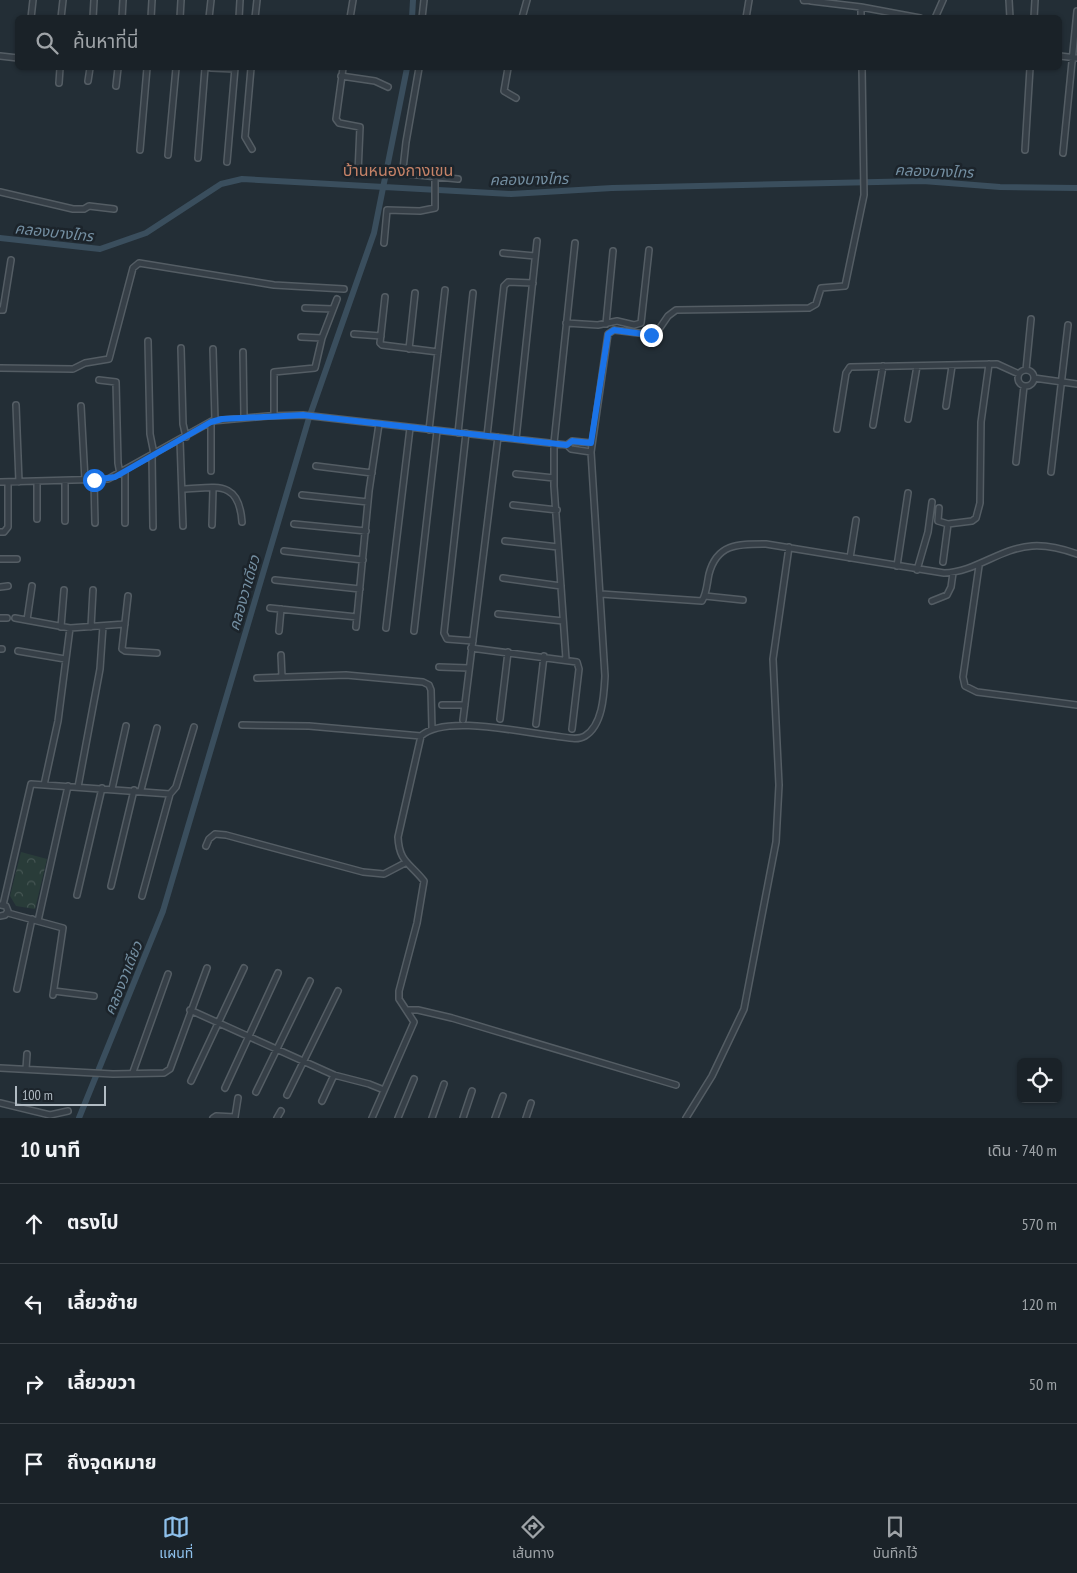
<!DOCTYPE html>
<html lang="th">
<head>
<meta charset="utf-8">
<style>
	body { margin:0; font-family:"PT Sans Narrow","Noto Sans Thai",sans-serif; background:#272f34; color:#f1f3f6 }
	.controls { position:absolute; right:15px; bottom:15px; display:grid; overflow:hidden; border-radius:8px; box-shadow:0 1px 4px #0004 }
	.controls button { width:45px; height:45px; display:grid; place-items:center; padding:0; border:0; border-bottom:1px solid #383f45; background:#1a2228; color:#f1f3f6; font:25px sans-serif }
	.scale { position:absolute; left:15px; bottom:12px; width:91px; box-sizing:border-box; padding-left:5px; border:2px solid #b1bbc3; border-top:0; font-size:14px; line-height:18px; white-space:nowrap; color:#b1bbc3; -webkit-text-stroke:4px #1c242b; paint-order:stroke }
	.stop { position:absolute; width:15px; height:15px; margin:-11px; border:4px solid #1a73e8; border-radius:50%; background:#fff }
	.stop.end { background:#1a73e8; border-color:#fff; box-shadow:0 1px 5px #0008 }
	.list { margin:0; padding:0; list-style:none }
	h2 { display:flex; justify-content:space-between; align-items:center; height:65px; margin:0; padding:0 20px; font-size:21px }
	h2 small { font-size:16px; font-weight:400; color:#9fa4a8 }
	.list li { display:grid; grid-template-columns:32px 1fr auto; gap:15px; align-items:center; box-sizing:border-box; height:80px; padding:0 20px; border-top:1px solid #383f45 }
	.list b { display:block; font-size:19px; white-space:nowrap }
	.list em { font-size:16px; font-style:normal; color:#9fa4a8 }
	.icon { flex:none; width:28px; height:28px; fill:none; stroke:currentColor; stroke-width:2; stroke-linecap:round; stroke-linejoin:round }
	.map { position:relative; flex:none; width:1077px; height:1118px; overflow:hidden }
	.search { position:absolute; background:#1a2228; box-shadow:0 1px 4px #0004; left:15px; right:15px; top:15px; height:55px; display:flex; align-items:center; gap:12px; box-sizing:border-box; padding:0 18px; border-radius:8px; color:#9fa4a8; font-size:19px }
	.sheet { height:385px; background:#1a2228 }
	nav { display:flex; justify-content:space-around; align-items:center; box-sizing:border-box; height:70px; border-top:1px solid #383f45; background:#1a2228; font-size:14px; color:#9fa4a8 }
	nav a { display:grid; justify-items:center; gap:2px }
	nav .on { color:#8ec0eb }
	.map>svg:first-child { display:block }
	.park { fill:url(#park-crowns) }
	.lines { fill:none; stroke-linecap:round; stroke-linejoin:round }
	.canal { stroke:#3a4e5d; stroke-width:6 }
	.minor-casing { stroke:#545d64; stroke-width:8 }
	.tertiary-casing { stroke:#545d64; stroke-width:9 }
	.minor { stroke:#363f47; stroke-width:5 }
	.tertiary { stroke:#363f47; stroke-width:6 }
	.route { stroke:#1a73e8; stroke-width:6 }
	.labels { text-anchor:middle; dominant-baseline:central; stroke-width:5; stroke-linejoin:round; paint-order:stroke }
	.water-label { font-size:15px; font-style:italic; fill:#7590a3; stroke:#1c242b }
	.quarter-label { font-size:16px; fill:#c68368; stroke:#1c242b }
</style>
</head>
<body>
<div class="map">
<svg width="1077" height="1118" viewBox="0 0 1077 1118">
	<defs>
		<pattern id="park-crowns" width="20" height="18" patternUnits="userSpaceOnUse" patternTransform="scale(1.25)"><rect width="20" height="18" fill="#293c39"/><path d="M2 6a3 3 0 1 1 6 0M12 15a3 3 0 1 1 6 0" fill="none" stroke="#465654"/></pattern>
	</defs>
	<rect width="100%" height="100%" fill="#232e36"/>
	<path class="park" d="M21,852L47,859L35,909L16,906L10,896Z"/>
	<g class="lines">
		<path class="canal" d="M412,18L413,0
			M0,238L100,249L146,233L221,184L242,179L511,194L612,188L923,181L1000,187L1077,188
			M79,1118L163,911L309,418L374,233L407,68"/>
		<defs>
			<path id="minor" d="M1009,0L1010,18
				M811,1L861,7V18
				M861,7L920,18
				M31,18L33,0
				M61,18L63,0
				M93,18L94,0
				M122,18L123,0
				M151,18L152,0
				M180,18L181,0
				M209,18L211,0
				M239,18L240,0
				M255,18L257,0
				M350,18L353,0
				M422,18L424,0
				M522,18L527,0
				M746,18L749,0
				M935,18L943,0
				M1034,18L1035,0
				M0,56L18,58
				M1060,56L1077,58
				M211,68L235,69
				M251,68L245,137L252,149
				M343,68L336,119L339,123L360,127L358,173
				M419,68L406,142L403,169L408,174L458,179
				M508,68L504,91L516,98
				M341,76L375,81L388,87
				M88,81L90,68
				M59,83L60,68
				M116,86L118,68
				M140,150L147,68
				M1025,150L1030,68
				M1063,153L1077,11
				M168,155L176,68
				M198,158L205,68
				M227,162L235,68
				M0,192L73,209H84L89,206L114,209
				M384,243L387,210L420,211L435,208V177
				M503,253L535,256
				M385,297L380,343L382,345L438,352
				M305,308L333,309
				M0,310H3L11,260
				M566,323L598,325L617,321L634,325L641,323L649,250
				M606,324L613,251
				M354,334L381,336
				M301,337L322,338
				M148,341L150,434L154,454
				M181,348L183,424L186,437
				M213,349L215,421
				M409,349L415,293
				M243,352L244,417
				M0,368L73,369L85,363L109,359L133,268L139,263L274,285L344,289
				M1026,370L1031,319
				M1018 378a8 8 0 1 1 16 0a8 8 0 1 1-16 0Z
				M1034,378L1077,384
				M99,380L116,382L118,463L120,474
				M16,405L19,482
				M81,406L85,480
				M946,406L952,366
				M274,416V372L315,368L322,338L337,299
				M908,419L917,366
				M211,422V471
				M873,425L883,366
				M837,429L846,373L850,367L997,364L1019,374
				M429,430L445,290
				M458,433L473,293
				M466,433L444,633L447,639L473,641
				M487,436L504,286L508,282L533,283
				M516,439L537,241
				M180,440L183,526
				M567,445L572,441L591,443
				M152,455L153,527
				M1016,462L1024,386
				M316,466L372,473
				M1051,472L1068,325
				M516,474L554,478
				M94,480L95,523
				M65,481V521
				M0,482L108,479L212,421L268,416L303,415L567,445L571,449L591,452
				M182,489C216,488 239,479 242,522
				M302,495L368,502
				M513,505L557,510
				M939,508L938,521L948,524
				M37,519V482
				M125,523V471
				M294,524L366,531
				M212,525L213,489
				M0,532H4L8,527V482
				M505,541L558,547
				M284,551L363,560
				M850,558L856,520
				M0,559H17
				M943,562L948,524L972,521L976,518L980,503L981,422L989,364
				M897,566L908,493
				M979,566L963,677L965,686L977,692L1077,705
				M917,570L928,532L932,502
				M503,578L561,586
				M275,580L360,589
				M0,587L8,586
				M601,594L702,601C707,593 707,583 709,574C717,543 739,544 766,544L944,573C976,572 1000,548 1032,546C1046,545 1063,549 1077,554
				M128,596L122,649L125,651L157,653
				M705,596L743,600
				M932,601L947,595L951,587L953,573
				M270,608L357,617
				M498,614L563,621
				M0,618H7
				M15,618L70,628L125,624
				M27,620L32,586
				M61,627L64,590
				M91,627L93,590
				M356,627L369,491L379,424
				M386,628L410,428
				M279,631L281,609
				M414,631L437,431
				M471,648L577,662L579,669L572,729
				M0,649H2
				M18,651L65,659
				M281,655L282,677
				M566,659L554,486V443L575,243
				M439,667L469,668
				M257,678L346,675L423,682L429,685L431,690L432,729
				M442,705H465
				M500,719L508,652
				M463,720L498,437
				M536,724L544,656
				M242,725L309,726L421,736
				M44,785L58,721L70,628
				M78,787L100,669L103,626
				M112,789L126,726
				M141,790L157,728
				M206,846L209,839L215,834L226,835L363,872L384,874L405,863
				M111,886L134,790
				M77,895L102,788
				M142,896L170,794L176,787L194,727
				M3,905L31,784L170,794
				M8,913L63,928L53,995
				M0,916L5,915L8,911L6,906L1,905
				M38,921L68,786
				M17,989L32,919
				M54,991L94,996
				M190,1010L334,1075L369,1084L384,1090
				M407,1010H418L452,1018L676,1085
				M0,1068L113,1074L164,1073L170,1069L207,968
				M26,1069L27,1054
				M133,1072L168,974
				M191,1081L244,968
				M225,1088L278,973
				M256,1092L310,981
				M287,1095L338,991
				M322,1101L334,1075
				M0,1103L50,1115L68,1111
				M213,1118L216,1116L235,1117L238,1098
				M277,1118L281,1111
				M372,1118L414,1022L399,999V991L417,923L424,881C410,863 399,862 398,837L421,736C445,714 524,733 555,736C565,737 577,741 585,736C603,725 604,694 605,676L591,452L608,334L614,330L655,335L668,316L676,310L809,308L816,304L821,288L845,286L864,195L862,68
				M398,1118L414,1079
				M432,1118L444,1084
				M463,1118L472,1091
				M495,1118L503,1096
				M526,1118L531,1103
				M686,1118L712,1076L744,1009L776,842L779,785L773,659L789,547"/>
			<path id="tertiary" d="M804,0H811"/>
		</defs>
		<use href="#minor" class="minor-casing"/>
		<use href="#tertiary" class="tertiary-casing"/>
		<use href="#minor" class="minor"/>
		<use href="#tertiary" class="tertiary"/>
	</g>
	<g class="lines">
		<path class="route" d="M94,480L115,477L211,422L222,419L303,415L567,445L572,441L591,443L608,334L614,330L651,335"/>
	</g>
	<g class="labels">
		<g class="water-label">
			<text transform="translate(934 171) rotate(2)">คลองบางไทร</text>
			<text transform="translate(529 179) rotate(-1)">คลองบางไทร</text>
			<text transform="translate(54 232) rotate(6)">คลองบางไทร</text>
			<text transform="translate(244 593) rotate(-74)">คลองวาเดียว</text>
			<text transform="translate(123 978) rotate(-68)">คลองวาเดียว</text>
		</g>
		<g class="quarter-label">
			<text x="398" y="170">บ้านหนองกางเขน</text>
		</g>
	</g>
</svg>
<div class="controls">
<button><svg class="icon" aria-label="locate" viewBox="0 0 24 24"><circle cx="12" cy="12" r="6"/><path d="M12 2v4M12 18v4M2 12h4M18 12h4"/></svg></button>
</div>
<div class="scale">100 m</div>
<div class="stop" style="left:94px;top:480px"></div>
<div class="stop end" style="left:651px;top:335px"></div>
<div class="search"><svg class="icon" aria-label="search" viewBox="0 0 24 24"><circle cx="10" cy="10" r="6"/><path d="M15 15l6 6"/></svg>ค้นหาที่นี่</div>
</div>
<section class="sheet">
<h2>10 นาที<small>เดิน · 740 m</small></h2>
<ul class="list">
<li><svg class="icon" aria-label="ahead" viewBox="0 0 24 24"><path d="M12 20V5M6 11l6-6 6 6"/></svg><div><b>ตรงไป</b></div><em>570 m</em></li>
<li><svg class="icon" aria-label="left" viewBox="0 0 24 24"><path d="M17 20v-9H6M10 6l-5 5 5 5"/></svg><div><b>เลี้ยวซ้าย</b></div><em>120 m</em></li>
<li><svg class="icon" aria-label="right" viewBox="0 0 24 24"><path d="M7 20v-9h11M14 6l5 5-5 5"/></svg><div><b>เลี้ยวขวา</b></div><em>50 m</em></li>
<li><svg class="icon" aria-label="arrive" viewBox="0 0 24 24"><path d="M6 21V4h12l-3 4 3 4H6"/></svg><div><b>ถึงจุดหมาย</b></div></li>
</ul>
</section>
<nav>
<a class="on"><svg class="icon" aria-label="map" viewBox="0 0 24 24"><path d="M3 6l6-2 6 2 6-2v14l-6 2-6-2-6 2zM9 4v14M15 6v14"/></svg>แผนที่</a>
<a><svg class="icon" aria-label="directions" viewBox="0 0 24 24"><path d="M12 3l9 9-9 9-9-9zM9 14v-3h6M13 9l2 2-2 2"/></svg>เส้นทาง</a>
<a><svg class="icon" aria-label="saved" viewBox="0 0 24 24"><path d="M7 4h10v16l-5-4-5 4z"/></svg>บันทึกไว้</a>
</nav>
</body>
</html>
